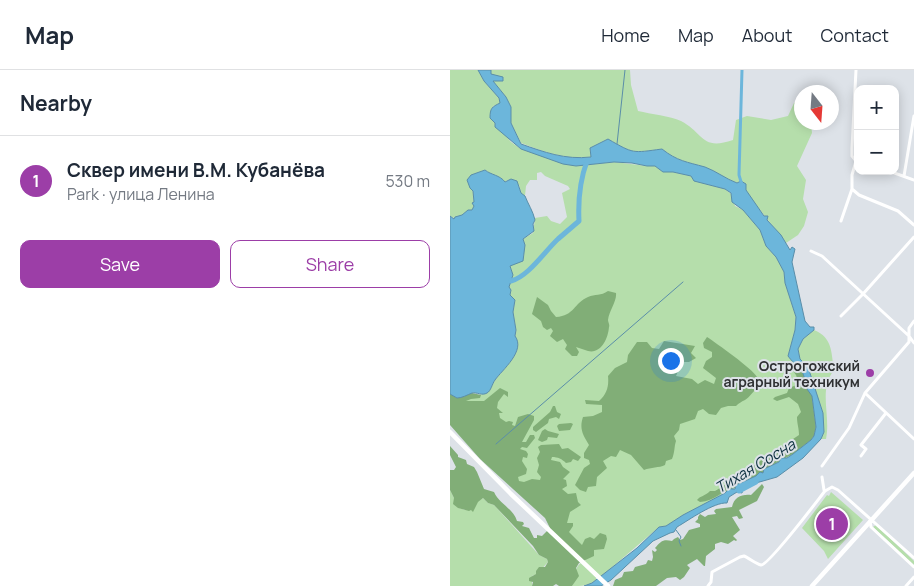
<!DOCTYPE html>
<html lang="en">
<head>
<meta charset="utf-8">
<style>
	body { margin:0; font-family:Manrope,sans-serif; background:#f2f2f3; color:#1f2937 }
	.controls { position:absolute; right:15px; top:15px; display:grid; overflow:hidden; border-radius:10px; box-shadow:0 2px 12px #0003 }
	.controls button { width:45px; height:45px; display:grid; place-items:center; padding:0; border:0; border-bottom:1px solid #e0e1e3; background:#fff; color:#1f2937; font:25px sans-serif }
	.compass { position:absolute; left:344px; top:15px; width:45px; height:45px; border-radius:50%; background:#fff; box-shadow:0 2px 12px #0003; rotate:163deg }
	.you { position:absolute; left:220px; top:290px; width:18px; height:18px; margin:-12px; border:4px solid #fff; border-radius:50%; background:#1a73e8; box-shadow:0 0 0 8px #1a73e833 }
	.badge { display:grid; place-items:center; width:32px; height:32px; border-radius:50%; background:#9c3ea7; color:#fff; font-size:16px; font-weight:700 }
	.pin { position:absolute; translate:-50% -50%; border:2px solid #fff; box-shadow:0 1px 5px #0006 }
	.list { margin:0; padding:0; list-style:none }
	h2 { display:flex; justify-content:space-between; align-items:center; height:65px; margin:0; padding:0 20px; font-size:21px }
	h2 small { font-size:16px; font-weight:400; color:#747a83 }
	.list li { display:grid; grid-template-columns:32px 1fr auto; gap:15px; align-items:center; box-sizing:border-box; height:90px; padding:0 20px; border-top:1px solid #e0e1e3 }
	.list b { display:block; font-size:19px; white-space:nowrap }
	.list p { margin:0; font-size:16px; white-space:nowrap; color:#747a83 }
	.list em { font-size:16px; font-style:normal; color:#747a83 }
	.actions { display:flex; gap:10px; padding:15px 20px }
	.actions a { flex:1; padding:11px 0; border:1px solid #9c3ea7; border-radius:10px; text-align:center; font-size:18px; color:#9c3ea7 }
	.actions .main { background:#9c3ea7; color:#fff }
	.map { position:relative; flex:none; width:464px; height:516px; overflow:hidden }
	header { display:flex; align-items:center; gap:30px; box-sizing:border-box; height:70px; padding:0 25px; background:#fff; border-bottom:1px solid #e0e1e3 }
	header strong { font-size:24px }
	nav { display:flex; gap:28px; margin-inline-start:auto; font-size:18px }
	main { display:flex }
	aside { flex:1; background:#fff }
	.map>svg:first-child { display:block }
	.green { fill:#b5deab }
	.forest { fill:#81ae77 }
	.water { fill:#6cb6db; stroke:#5a8ea9 }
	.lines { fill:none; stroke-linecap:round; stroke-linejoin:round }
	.stream { stroke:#5a8ea9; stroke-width:1 }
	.canal { stroke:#6cb6db; stroke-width:3 }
	.river { stroke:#6cb6db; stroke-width:5 }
	.street { stroke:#fff; stroke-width:3 }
	.secondary { stroke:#fff; stroke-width:4.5 }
	.poi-dot { fill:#9c3ea7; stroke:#dde2e8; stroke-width:2 }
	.labels { text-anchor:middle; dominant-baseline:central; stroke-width:4; stroke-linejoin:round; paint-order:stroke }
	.poi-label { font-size:14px; font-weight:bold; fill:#2f3133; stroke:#dde2e8; text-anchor:end }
	.water-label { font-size:15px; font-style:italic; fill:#0b2e3e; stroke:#dde2e8 }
</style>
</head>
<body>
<header>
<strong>Map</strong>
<nav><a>Home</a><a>Map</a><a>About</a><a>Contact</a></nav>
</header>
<main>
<aside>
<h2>Nearby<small></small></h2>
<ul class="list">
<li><span class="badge">1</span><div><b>Сквер имени В.М. Кубанёва</b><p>Park · улица Ленина</p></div><em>530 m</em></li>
</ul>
<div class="actions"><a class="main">Save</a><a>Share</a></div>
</aside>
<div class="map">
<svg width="464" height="516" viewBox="0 0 464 516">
	<rect width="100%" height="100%" fill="#dde2e8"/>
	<path class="green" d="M0,0H28L34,11L49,28L51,34L43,36L45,53L61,72L71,79L126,96L164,92L197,96H205L213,102H223L241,106L245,111L275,119L281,124L285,136L293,140L310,160L316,176L326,187L334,202L335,213L346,247L345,260L338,286L350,297L366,357L266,428L233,445L216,456L209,457L153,505L146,508V510C139,516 131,516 122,516C128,505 121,497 136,490L105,452L66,415L0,324C9,325 24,327 32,324C40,322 41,316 45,310C52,300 76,281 65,267L66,260L63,242L65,231L60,225L61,220L59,217L62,201L60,196L74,186L73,169L83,163L85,148L97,146L101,151L110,154L117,147L112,123L120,119L118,116L95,106L91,102L87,103V110H80L76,116L75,126L71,124L69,115L58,110L54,112L35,100L21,105L24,132L23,133L24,136L22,140H18L12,145L4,148L0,146Z
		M41,0H180L181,15L188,41C201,44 220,46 231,51C254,63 251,81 283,70L286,50L297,46L321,50L338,46L344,33L351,30L352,52L361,53L362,63L347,96L356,110L353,129L358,142L354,156L348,165L336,173L299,126L291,111L287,113C276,109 266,101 255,97C237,92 227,91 212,79C182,83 184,84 158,69L140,78L141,87C115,90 94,82 71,73L61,53V37L56,27L43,11L44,6L41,4Z
		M364,260C383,268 381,282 384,300C368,320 381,345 376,369H371L374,362L373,343L358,297L350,289L348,279L353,269Z
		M0,413V420L9,438L15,440L33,428L38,433L44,435L89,485L97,489L98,492L87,504L82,506V516H0Z
		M381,422L413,450L378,489L374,481L352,458L377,425L379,426Z
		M426,455L464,491V495L423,457Z"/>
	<path class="forest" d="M158,221L166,223C167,231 159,241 158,250C158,252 160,255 159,257C158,269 151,284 138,281C134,280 130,278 126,277L129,282L127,286H122L115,279L117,275L113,269L107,272L100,266L103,261L101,258L97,260L93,257L91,251L82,244L87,227L98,235L101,241L106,247C124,246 124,233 138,227C145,224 151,226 158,221Z
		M257,267C266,273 303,299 307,307C309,311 308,316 307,319C302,322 300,327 295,330C291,332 289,333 286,336H278L271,338L266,345L259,344L253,339L248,341L245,349L230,354L229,360L224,366L226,371C224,377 225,382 222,389L216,391L215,395C209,398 201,397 194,400L181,385L170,380L166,387L161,386L153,391L157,398L147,407L146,416L138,417L136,422L130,420L125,415L134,398L140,394L139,390L134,388V383L139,375C133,365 129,359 133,347L143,346L152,342V335L136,334L135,330L149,331C157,324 159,316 158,306L165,298L177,292L178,285L187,272H197L202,278L209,279L214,271L245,276L241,283L246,288L239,292H232L226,306L242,309L248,314L255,310L264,314L266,308L253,298L256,291L262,287V282L254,278L253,273Z
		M347,296L350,297L354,304L362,326L366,357L364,366L361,370L343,384L315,399L313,403L286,415L285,418C272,420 265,431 250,432L247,430C250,426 255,426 260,421H265L270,418L349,365C349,358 347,354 347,347L351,342L348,334L339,327L327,331L323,329L325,327L337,323L339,318L349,314L346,305L343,301Z
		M50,318L58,322V327L54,324L48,332L47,338L53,343H49L50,348L56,352L59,351L63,352L62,355L65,356L68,347L78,344L84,346V350L72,372H76L80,365H84L85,368L77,378L72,377L70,379L76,381L78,384L77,388L73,387L72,391L77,399L76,404L68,407L69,411L74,412L82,409L90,410L91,407L87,402L89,395L87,388L90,382L88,377L91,375L109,374L112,379L118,378L131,387L128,391L123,389L121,392L116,393C112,389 108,387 102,387L101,390L110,392L113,397L120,402L113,409L116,410L117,416L112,419L118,424L126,423L128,432L131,435L120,442L117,453H123V456L119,462L132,475L135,469L140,467L144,469L150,463L156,465L157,469L154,479L144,480V486L129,493L126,498L129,506L122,516H109L106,514L103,516H82L83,512L79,511V508L86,504V501L89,497H95L98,492L97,489L89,485L83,476L44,435L38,433L33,428L28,432L23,442L21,440L19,441L8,438L3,434L4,428L0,420V400H4L6,397L0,385V376L8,385V387L16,390L17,394L24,397L27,402L34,419L44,422C49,434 63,438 67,451L73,452L74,454L72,456L79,458L84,468H87V465L92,466L100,458L95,448L30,389L0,355V324L7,328L22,323L31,325L30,328L21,329L16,331H34Z
		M103,336H105L107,342L111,344L109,349L106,347L99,349L98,353L86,362L83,360V357L100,342Z
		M121,353L123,354L120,360L109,361L107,356L109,354Z
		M95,359L98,361L109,364L107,368L98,367L97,370L92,372L88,370L92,361Z
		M312,414L314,417L307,431L289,440L293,448L289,449L287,446L282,447L290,460L283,466L287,470L286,471L284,470L278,474L271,472L265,474V479L256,486L255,496H254L247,489L237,495L240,498L234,507L230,510L226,507L217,508L206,516H163L165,510L172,507L174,502L183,501L185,497L196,494L198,490L202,491L203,487L202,480L205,482L207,480L205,478C211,471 213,469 222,471L224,469L228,467L230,470L233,469L239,460L250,457V454L245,452L248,449V447L250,444L255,447L258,445L266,444L264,441L266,439L282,437C284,427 292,424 301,425Z"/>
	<path class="water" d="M28,0H41V4L53,7V11H43L56,27L61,37V53L71,74C94,82 115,90 141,87L140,78L158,69C184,84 182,83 212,79C227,91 237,92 255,97C266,101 276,109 287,113L291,111L296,114V120L314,146H318L317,150L331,165L340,180L342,177L345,179L342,192L355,251L360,257H364V260L353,269L348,279L350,289L358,297L373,343L374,362L371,369L353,388L327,407L299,415L293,419L292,423L287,422L279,427L277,433C264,432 239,450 227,457L224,462L220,463L203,471L161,510L151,516H134L142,513L187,478L209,457L216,456L233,445L275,423L279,419H285L286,415L306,406L310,402L313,403L314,399L329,392L331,388H337L343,384L361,370L364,366L366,357L362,326L357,319L358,313L355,312C354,298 345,296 338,286L345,260L346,247L335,213L334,202L326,187L316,176L310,160L293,140L282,132L281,123L275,119L244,111L241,106L223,102H213L205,96H197L182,93L164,92L126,96L113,94L71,79L45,57V53L40,48C40,38 42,37 50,33L49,28L34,11Z
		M35,100C41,105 50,105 55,112L61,109L67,111L71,123L75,126C78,134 83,141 85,150L83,154L84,161L73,169L75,175L73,191L60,196L63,205L59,217L61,220L60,225L65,230L63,242L66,260L65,266C76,281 52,300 45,310C42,314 41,321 37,323C32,326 27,322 22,323C17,325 12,328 7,328L0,324V146L4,149L5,147L12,145L18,140H22L24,136L22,133L24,132L23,121L20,118L17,110L21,105Z"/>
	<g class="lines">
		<path class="stream" d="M167,74L175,0
			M46,374L233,212
			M226,460L231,467L229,471L231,476"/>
		<path class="canal" d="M292,0L289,105L292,115"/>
		<path class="river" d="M61,211C78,207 95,181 108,169C115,163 122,157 129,151C128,131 130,110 137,91
			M289,421L306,412"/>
		<path class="street" d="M439,101L464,110
			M454,106L464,46
			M402,119L409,125L448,141L464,155
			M391,151L402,119V105L406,91L402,86V78L406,0
			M361,181L372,186L459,266L464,273
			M391,246L413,224L464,167
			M415,323L464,369
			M411,386L416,379L411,375L436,343
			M372,396L399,358L415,323L459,272V258L464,251
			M372,407L374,420
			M420,451L421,457L464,497
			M258,516L261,512L262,502L290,487L294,486C299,488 306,494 311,495C319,495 367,431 375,421L382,417L388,420L464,488
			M456,516L464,507"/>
		<path class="secondary" d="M0,362L61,424L158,516
			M362,516L464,403"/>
	</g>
	<circle class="poi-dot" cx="420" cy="303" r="5"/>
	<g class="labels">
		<g class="poi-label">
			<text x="410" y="295">Острогожский<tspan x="410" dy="16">аграрный техникум</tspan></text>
		</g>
		<g class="water-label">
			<text transform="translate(305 396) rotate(-31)">Тихая Сосна</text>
		</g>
	</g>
</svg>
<div class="controls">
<button>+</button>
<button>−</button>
</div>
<svg class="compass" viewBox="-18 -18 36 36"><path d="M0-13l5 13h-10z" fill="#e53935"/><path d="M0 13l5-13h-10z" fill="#747a83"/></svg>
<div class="you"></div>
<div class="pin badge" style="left:382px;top:454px">1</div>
</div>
</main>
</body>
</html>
